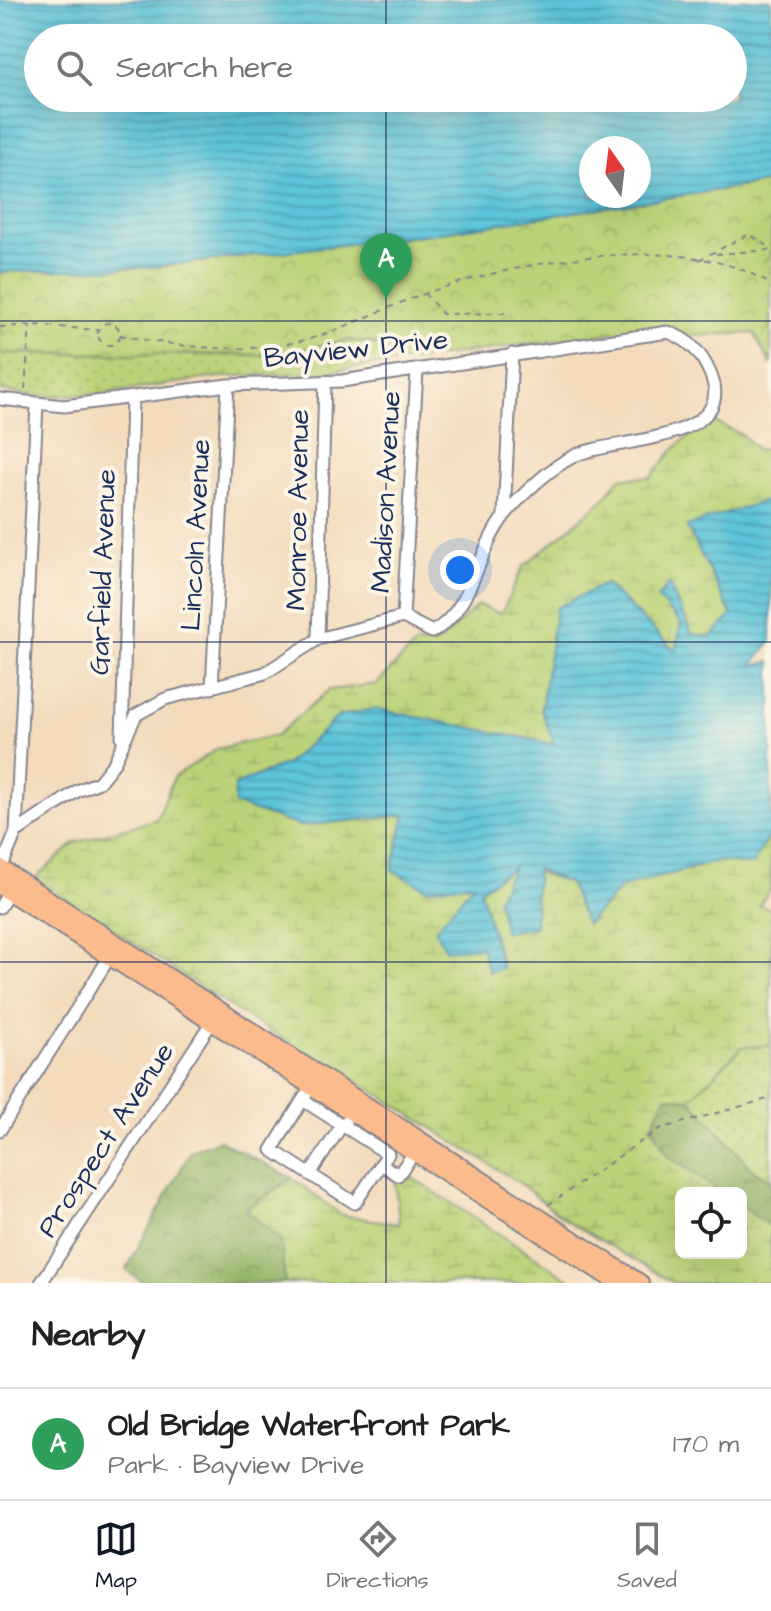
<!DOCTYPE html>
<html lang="en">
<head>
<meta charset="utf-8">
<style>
	body { margin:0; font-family:"Architects Daughter",sans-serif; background:#f2f2f2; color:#222 }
	.controls { position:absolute; right:24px; bottom:24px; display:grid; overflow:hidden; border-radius:12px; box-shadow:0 8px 32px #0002 }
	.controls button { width:72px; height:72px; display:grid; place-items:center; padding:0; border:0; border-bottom:2px solid #e0e0e0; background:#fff; color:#222; font:40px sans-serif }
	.compass { position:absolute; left:579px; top:136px; width:72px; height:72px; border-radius:50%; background:#fff; box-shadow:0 8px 32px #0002; rotate:346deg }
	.you { position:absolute; left:460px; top:570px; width:28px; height:28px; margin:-20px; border:6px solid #fff; border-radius:50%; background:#1a73e8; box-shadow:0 0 0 12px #1a73e833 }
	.badge { display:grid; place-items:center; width:52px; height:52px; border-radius:50%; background:#111827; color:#fff; font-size:26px; font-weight:700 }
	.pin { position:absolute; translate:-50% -66px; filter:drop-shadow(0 2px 4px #0008) }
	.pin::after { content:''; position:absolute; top:42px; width:28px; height:24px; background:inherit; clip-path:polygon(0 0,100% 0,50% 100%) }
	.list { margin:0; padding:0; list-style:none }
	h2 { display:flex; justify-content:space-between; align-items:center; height:104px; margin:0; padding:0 32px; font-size:34px }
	h2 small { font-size:26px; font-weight:400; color:#767676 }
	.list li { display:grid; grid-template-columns:52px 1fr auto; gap:24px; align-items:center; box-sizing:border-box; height:112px; padding:0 32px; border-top:2px solid #e0e0e0 }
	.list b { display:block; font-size:30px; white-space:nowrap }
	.list p { margin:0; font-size:26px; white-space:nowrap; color:#767676 }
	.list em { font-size:26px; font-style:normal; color:#767676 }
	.icon { flex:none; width:44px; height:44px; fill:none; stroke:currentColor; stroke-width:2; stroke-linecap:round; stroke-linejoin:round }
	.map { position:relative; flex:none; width:771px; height:1283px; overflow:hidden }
	.search { position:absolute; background:#fff; box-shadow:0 8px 32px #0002; left:24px; right:24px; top:24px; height:88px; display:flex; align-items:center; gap:20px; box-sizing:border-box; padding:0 28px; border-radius:44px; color:#767676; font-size:30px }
	.sheet { height:216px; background:#fff }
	nav { display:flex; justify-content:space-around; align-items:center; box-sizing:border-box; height:112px; border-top:2px solid #e0e0e0; background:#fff; font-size:22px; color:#767676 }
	nav a { display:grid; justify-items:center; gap:4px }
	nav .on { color:#111827 }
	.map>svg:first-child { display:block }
	.grass { fill:url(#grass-dots); stroke:#6b816b; stroke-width:2 }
	.forest { fill:url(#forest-crowns); stroke:#587263; stroke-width:2 }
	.wetland { fill:url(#wetland-marsh); stroke:#6b816b; stroke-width:2 }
	.park { fill:url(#park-crowns); stroke:#6b816b; stroke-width:2 }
	.water { fill:url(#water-rules); stroke:#3c7a9c; stroke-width:2; fill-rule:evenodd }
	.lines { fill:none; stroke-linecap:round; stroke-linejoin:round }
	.minor-casing { stroke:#87858d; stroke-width:15 }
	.highway-casing { stroke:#87858d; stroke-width:20 }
	.path { stroke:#87858d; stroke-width:2; stroke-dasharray:6 6; stroke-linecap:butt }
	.minor { stroke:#fff; stroke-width:11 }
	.highway { stroke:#fbbb8c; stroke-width:16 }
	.grid { fill:none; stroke:#1b2f5e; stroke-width:2; stroke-opacity:0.55 }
	.labels { text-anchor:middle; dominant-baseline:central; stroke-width:8; stroke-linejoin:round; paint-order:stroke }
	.street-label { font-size:28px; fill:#1b2f5e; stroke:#fcf5e5 }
</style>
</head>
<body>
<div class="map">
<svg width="771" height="1283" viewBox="0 0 771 1283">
	<defs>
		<pattern id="grass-dots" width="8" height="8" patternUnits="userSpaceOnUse" patternTransform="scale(2)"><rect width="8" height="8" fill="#bbd378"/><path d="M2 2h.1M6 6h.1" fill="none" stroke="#a0b56a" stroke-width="1.8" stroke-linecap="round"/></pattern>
		<pattern id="forest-crowns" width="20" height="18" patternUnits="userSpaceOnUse" patternTransform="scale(2)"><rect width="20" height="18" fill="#94b568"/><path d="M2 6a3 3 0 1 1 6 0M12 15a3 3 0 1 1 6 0" fill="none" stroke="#789459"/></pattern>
		<pattern id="wetland-marsh" width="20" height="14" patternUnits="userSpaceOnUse" patternTransform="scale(2)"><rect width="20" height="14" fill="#bbd378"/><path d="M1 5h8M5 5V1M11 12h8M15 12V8" fill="none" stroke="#a0b56a"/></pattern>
		<pattern id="park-crowns" width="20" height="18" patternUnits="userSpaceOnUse" patternTransform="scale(2)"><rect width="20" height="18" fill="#bbd378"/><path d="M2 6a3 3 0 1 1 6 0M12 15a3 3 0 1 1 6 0" fill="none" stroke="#a0b56a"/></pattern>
		<pattern id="water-rules" width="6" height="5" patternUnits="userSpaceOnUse" patternTransform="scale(2)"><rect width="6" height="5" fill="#5dc4da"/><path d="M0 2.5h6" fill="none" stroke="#4ca0b4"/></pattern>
	</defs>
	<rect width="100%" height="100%" fill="#fcf5e5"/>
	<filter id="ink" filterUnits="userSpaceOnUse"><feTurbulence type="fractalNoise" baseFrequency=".0125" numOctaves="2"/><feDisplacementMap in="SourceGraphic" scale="16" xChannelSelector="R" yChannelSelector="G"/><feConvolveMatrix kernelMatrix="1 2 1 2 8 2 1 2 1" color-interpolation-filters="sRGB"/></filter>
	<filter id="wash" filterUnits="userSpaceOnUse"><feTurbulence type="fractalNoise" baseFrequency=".006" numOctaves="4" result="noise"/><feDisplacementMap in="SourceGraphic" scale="32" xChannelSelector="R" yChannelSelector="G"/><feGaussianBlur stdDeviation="1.8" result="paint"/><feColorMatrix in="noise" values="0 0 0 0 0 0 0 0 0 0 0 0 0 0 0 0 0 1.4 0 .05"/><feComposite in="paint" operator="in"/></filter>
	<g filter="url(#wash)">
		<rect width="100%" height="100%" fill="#f3dbbc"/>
		<path class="grass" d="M349,340L404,348L411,360L317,373L217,377L102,394L41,396L0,391V353L269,355Z
			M771,1046V1180L754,1171L690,1099L742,1047Z"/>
		<path class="forest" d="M666,1096L690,1099L754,1171L771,1180V1227L741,1206V1193H722L668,1156L652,1126Z
			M219,1140L292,1178L245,1210L281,1240L285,1283H144L126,1270L191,1151Z"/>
		<path class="wetland" d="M709,419L742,435L758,450L771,448V499L687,526L732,615L711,637L692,634L681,623L676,652L606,584L555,745L377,709L339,716L287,764L235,785L300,826L406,815L475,883L481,946L502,967L480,890L515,865L569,883L587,924L622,887L718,861L752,865L771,832V889L759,905L771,909V1046L742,1047L690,1099L666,1096L652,1126L668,1156L722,1193H681V1253H741V1206L771,1227V1283H674L566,1220L521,1184L372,1090L251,1020L35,878L75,843L157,819L174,777L217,749L277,735L329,690L377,684L415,645L440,642L478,605L501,614L523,567L602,501L620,478L651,477L674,449Z
			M394,1166L575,1283H285L281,1240L245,1210L292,1178L341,1215L399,1224Z"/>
		<path class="park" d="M771,182V365L754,333L689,336L657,327L411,360L404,348L349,340L269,355L0,353V272L154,267L408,237Z"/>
		<path class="water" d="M0,0H771V182L408,237L154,267L0,272ZM38,38H733V98H38ZM591,148H639V196H591Z
			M771,499V641L752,666L771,661V832L752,865L718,861L622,887L586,924L569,883L536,869L535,927L505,932L497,899L513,867L480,890L502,968L489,972L481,947L446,950L435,930L474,883L427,889L392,870L405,815L300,826L234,804L235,785L287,764L339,716L376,709L554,744L541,709L556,608L605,584L676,651L681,623L657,598L669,584L692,634L711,637L732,615L687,526Z"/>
	</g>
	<g filter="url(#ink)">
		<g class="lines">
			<defs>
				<path id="minor" d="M0,399L64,406L228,385L342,381L668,332C689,340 701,352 710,373C741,444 609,438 574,456C550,468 522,494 505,515C476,551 474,610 432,632L403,617L318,639L265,673L165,699L136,715L114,763L99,782L77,791L16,832L1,869
					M504,516L512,354
					M403,617L417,370
					M318,639L325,382
					M212,688L228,385
					M122,738L132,399
					M16,832L37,404
					M0,907L9,892
					M310,1088L272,1150L355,1203L388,1154L342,1125L310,1174
					M303,1100L342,1125L345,1122
					M0,1130L109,958
					M381,1164L398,1175L414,1153
					M41,1283L211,1023"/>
				<path id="highway" d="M0,868L640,1283
					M0,886L618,1283"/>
			</defs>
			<use href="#minor" class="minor-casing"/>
			<use href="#highway" class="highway-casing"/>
			<path class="path" d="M716,254L771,250
				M699,260L749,234L771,248
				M424,293L443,314L508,313
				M98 334a11 11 0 1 1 22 0a11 11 0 1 1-22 0Z
				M0,327L34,325L98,330
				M120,335C178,347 242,355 301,341C342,331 381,309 421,295C509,263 688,227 771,285
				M25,389L30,325
				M548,1205L659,1129L771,1098"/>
			<use href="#minor" class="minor"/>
			<use href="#highway" class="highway"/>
		</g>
	</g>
	<path class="grid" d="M386,0V38M386,98V1283M0,321H771M0,642H771M0,962H771"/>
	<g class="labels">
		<g class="street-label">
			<text transform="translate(356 349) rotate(-6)">Bayview Drive</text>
			<text transform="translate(386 492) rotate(-87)">Madison Avenue</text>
			<text transform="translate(298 510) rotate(-89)">Monroe Avenue</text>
			<text transform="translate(196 535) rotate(-87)">Lincoln Avenue</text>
			<text transform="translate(103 572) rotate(-88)">Garfield Avenue</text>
			<text transform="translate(106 1140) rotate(-57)">Prospect Avenue</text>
		</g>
	</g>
</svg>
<div class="controls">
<button><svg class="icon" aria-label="locate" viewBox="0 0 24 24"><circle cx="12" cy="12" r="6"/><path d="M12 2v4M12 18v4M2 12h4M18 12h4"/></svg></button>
</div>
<svg class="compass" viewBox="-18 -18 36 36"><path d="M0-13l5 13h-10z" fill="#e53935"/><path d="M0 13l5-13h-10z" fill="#767676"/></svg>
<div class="you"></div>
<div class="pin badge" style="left:386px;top:299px;background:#2e9e5b">A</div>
<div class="search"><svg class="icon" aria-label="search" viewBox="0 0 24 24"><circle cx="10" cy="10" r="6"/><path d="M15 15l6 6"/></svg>Search here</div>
</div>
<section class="sheet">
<h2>Nearby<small></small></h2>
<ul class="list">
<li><span class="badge" style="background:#2e9e5b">A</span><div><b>Old Bridge Waterfront Park</b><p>Park · Bayview Drive</p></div><em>170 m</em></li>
</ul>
</section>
<nav>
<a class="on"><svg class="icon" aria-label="map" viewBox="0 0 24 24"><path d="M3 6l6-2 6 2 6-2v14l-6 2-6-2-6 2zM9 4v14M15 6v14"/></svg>Map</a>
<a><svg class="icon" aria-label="directions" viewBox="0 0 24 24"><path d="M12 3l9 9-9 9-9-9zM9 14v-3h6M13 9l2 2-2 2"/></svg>Directions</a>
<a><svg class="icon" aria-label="saved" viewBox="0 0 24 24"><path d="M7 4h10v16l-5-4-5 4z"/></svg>Saved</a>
</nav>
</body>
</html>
